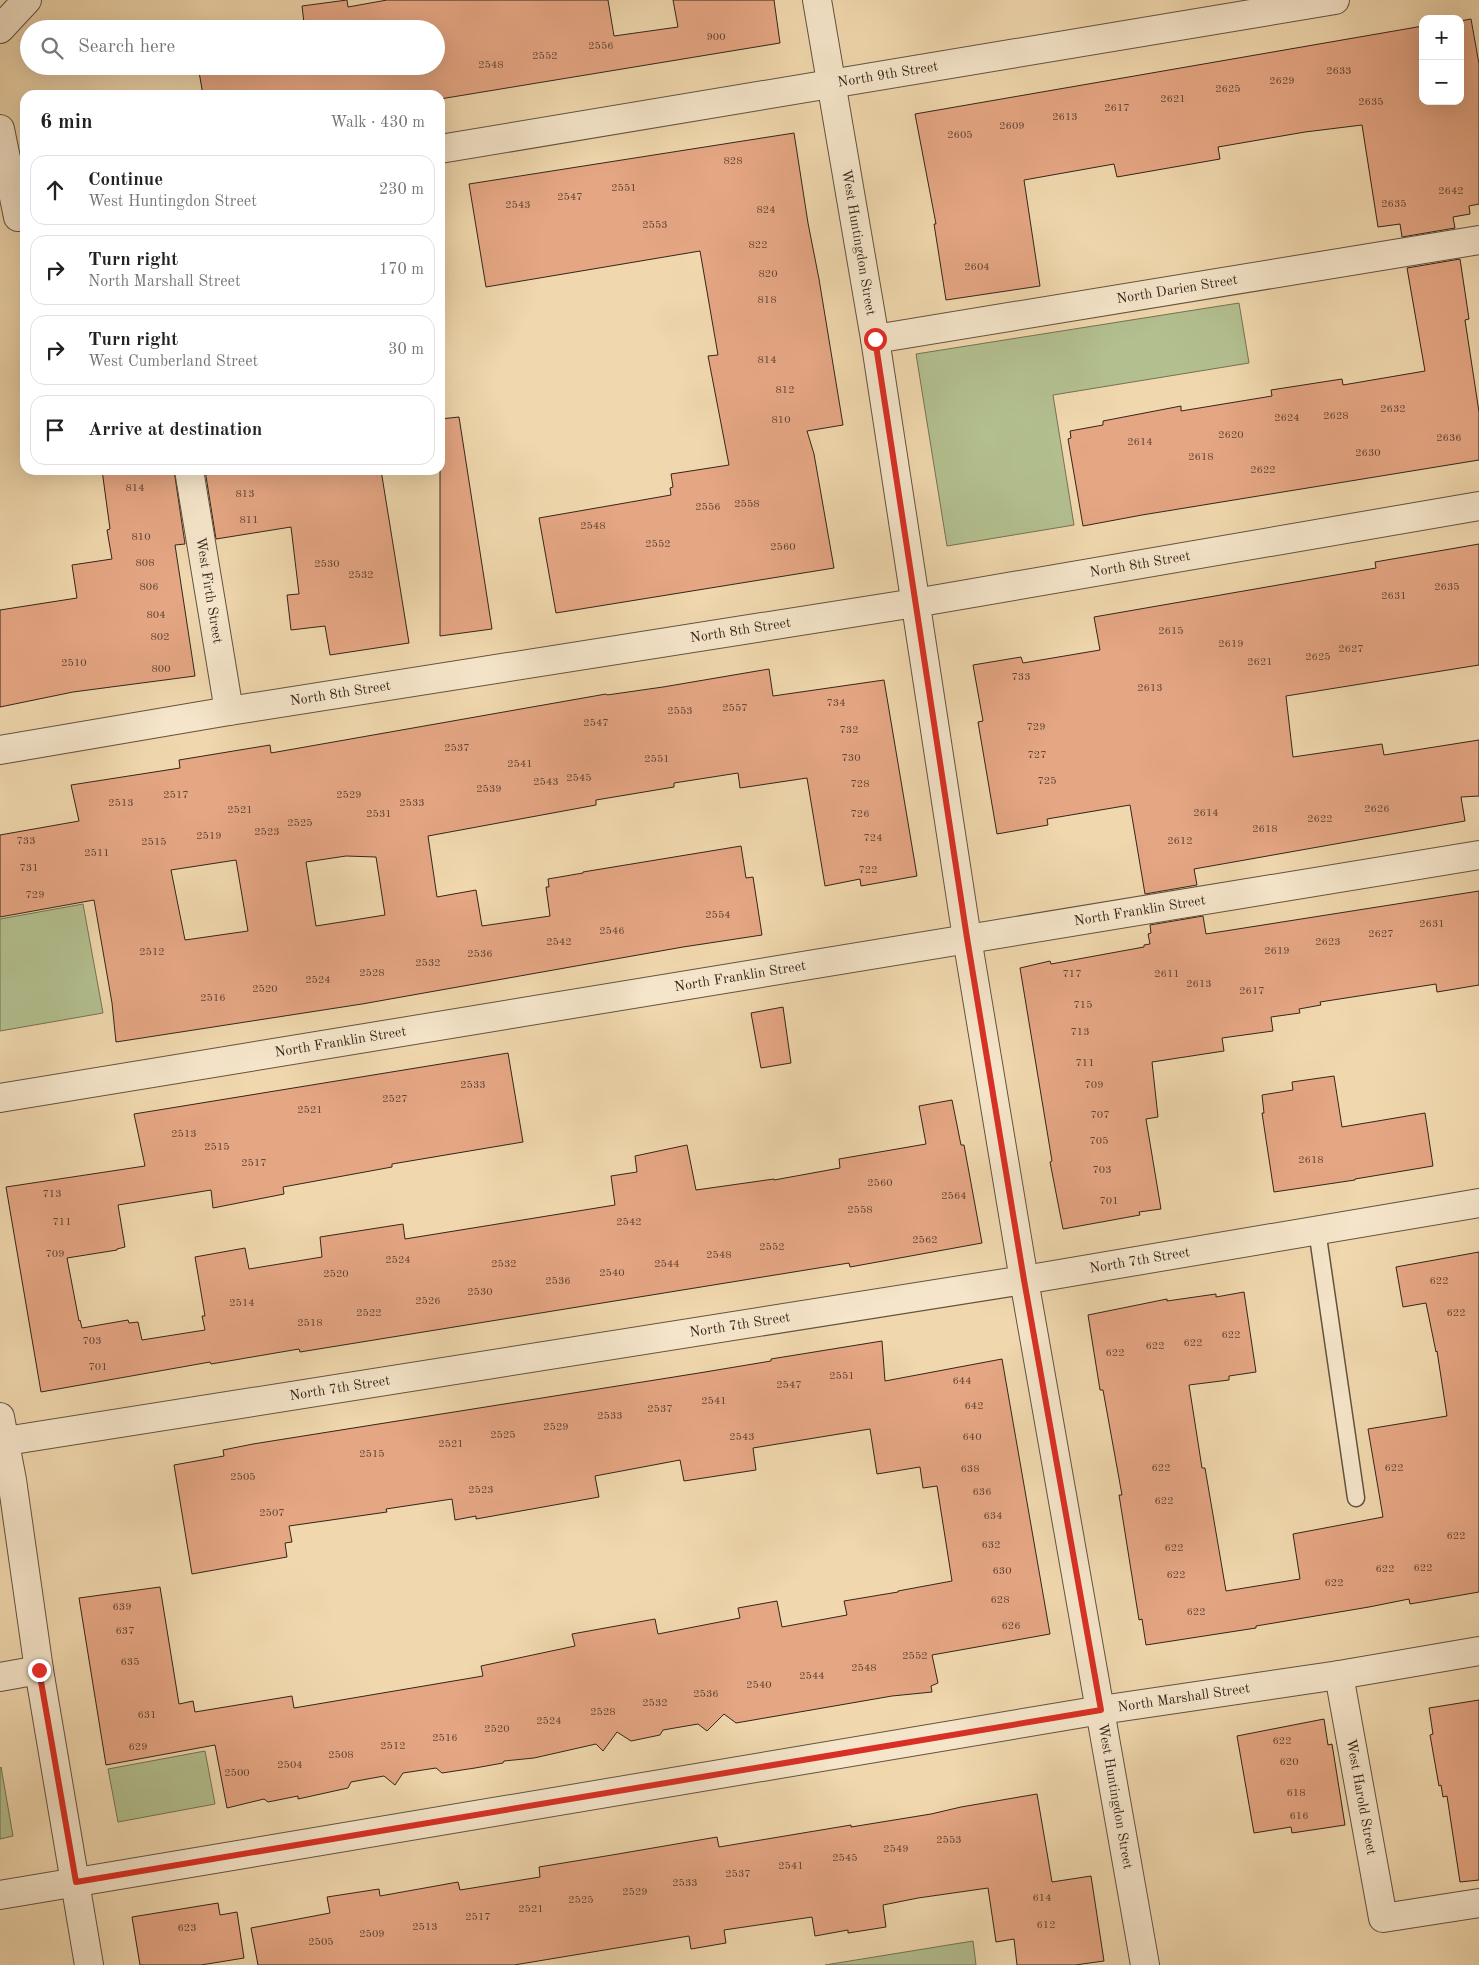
<!DOCTYPE html>
<html lang="en">
<head>
<meta charset="utf-8">
<style>
	body { margin:0; font-family:"Old Standard TT",serif; background:#f2f2f2; color:#222 }
	.controls { position:absolute; right:15px; top:15px; display:grid; overflow:hidden; border-radius:10px; box-shadow:0 5px 20px #0002 }
	.controls button { width:45px; height:45px; display:grid; place-items:center; padding:0; border:0; border-bottom:1px solid #e0e0e0; background:#fff; color:#222; font:25px sans-serif }
	.stop { position:absolute; width:15px; height:15px; margin:-11px; border:4px solid #d93025; border-radius:50%; background:#fff }
	.stop.end { background:#d93025; border-color:#fff; box-shadow:0 1px 5px #0008 }
	.list { margin:0; padding:0; list-style:none }
	h2 { display:flex; justify-content:space-between; align-items:center; height:65px; margin:0; padding:0 20px; font-size:21px }
	h2 small { font-size:16px; font-weight:400; color:#767676 }
	.list li { display:grid; grid-template-columns:32px 1fr auto; gap:15px; align-items:center; box-sizing:border-box; height:70px; margin:0 10px 10px; padding:0 10px; border:1px solid #e0e0e0; border-radius:15px }
	.list b { display:block; font-size:19px; white-space:nowrap }
	.list p { margin:0; font-size:16px; white-space:nowrap; color:#767676 }
	.list em { font-size:16px; font-style:normal; color:#767676 }
	.icon { flex:none; width:28px; height:28px; fill:none; stroke:currentColor; stroke-width:2; stroke-linecap:round; stroke-linejoin:round }
	.map { position:relative; flex:none; width:1479px; height:1965px; overflow:hidden }
	.search { position:absolute; background:#fff; box-shadow:0 5px 20px #0002; left:20px; top:20px; width:425px; height:55px; display:flex; align-items:center; gap:12px; box-sizing:border-box; padding:0 18px; border-radius:28px; color:#767676; font-size:19px }
	.panel { position:absolute; background:#fff; box-shadow:0 5px 20px #0002; left:20px; top:90px; width:425px; height:385px; border-radius:15px }
	.map>svg:first-child { display:block }
	.green { fill:#b3bf8f; stroke:#747255 }
	.building { fill:#e5a683; stroke:#34251b; fill-rule:evenodd }
	.lines { fill:none; stroke-linecap:round; stroke-linejoin:round }
	.lane-casing { stroke:#635240; stroke-width:19 }
	.street-casing { stroke:#635240; stroke-width:30 }
	.lane { stroke:#f5e5ca; stroke-width:16 }
	.street { stroke:#f5e5ca; stroke-width:28 }
	.route { stroke:#d93025; stroke-width:6 }
	.labels { text-anchor:middle; dominant-baseline:central; stroke-width:4; stroke-linejoin:round; paint-order:stroke }
	.number-label { font-size:11px; fill:#604535 }
	.street-label { font-size:14px; fill:#34251b; stroke:#f5e5ca }
</style>
</head>
<body>
<div class="map">
<svg width="1479" height="1965" viewBox="0 0 1479 1965">
	<rect width="100%" height="100%" fill="#f0d7ad"/>
	<filter id="stains"><feTurbulence type="fractalNoise" baseFrequency=".004" numOctaves="4"/><feColorMatrix values="0 0 0 0 .2 0 0 0 0 .09 0 0 0 0 .02 0 0 0 .5 -.17"/></filter>
	<radialGradient id="worn" r=".72"><stop offset=".6" stop-color="#630" stop-opacity="0"/><stop offset="1" stop-color="#630" stop-opacity=".3"/></radialGradient>
	<path class="green" d="M1239,303L1249,363L1053,395L1074,525L947,546L916,354Z
		M83,904L103,1013L0,1031V919Z
		M205,1751L215,1804L118,1822L108,1769Z
		M1,1767L13,1836L0,1839V1768Z
		M973,1941L976,1965H825Z"/>
	<path class="building" d="M347,0L348,7L387,0H608L614,36L678,27L673,0H774L780,43L440,99V95H203L198,66H436V29H271L304,23L302,6Z
		M1471,19L1479,64V204L1469,206L1470,214L1453,217L1455,228L1402,237L1400,224L1378,227L1362,125L1305,132L1218,147L1220,159L1117,177L1114,164L1024,180L1040,286L946,300L934,224H936L915,114L1423,26V101H1460V21Z
		M794,133L808,223L819,279L843,425L807,431L814,454L834,568L556,613L539,518L671,495L670,488L673,487L671,474L729,465L708,356L718,355L700,251L486,287L469,184Z
		M1460,259L1469,319L1465,320L1479,412V460L1142,515L1083,526L1068,439L1071,438L1070,431L1103,425V421L1181,406V411L1272,396L1271,390L1342,379L1343,385L1425,371L1407,268Z
		M459,417L492,629L440,636V419Z
		M102,470H174L185,544L175,545L195,676L73,692L0,707V610L77,598L72,565L112,559L107,530L110,529Z
		M205,470H381L409,643L330,655L325,626L291,630L287,595L299,594L291,527L216,539Z
		M1479,544V665L1286,696L1293,757L1382,744L1384,755L1479,740V796L1461,797L1465,821L1194,869L1197,885L1145,894L1130,805L1047,819L1048,825L997,834L978,722L983,721L973,665L1021,657L1023,663L1100,650L1094,617L1376,568L1375,562Z
		M769,669L773,696L884,680L917,876L861,886L860,879L825,886L807,778L740,788L738,773L674,783V787L596,800V805L428,836L437,897L476,890L482,926L550,916L546,887H549L548,879L583,873V872L741,846L746,878L753,877L762,935L683,947L362,1004L116,1042L112,1003L94,900L0,917V835L79,821L71,785L180,768L179,760L270,745L271,753L606,694L607,695L663,687ZM346,856L376,857L385,915L316,926L306,862ZM236,860L248,931L185,940L171,870Z
		M1479,891V985L1437,992L1436,984L1320,1002L1321,1005L1299,1009L1300,1013L1271,1017L1273,1031L1222,1038L1224,1051L1152,1062L1158,1117L1146,1119L1161,1209L1139,1212L1140,1215L1063,1229L1050,1162L1052,1161L1020,968L1050,961L1051,964L1144,947V945L1150,944L1148,934L1151,933L1150,925L1203,916L1206,934Z
		M783,1007L791,1063L761,1068L751,1013Z
		M508,1053L523,1142L392,1164V1167L283,1187L284,1194L213,1208L211,1190L118,1205L125,1247L117,1249V1250L67,1258L79,1321L80,1320L82,1328L128,1320L129,1323L138,1322L142,1340L205,1330L202,1316H205L195,1257L245,1248L249,1269L322,1257L320,1237L403,1224L405,1239L615,1205L611,1176L637,1172L635,1156L687,1145L696,1190L774,1179V1180L840,1168L839,1159L926,1144L919,1106L952,1100L961,1145H964L982,1243L850,1267L849,1263L300,1352L299,1349L211,1364L210,1362L41,1392L6,1187L145,1166L134,1114Z
		M1334,1076L1342,1127L1425,1113L1433,1166L1355,1179V1180L1274,1192L1262,1113H1264L1262,1095L1293,1090L1292,1082Z
		M1479,1252V1592L1410,1604L1409,1599L1369,1607L1256,1626V1628L1146,1645L1142,1619L1139,1620L1119,1495H1122L1103,1390H1100L1088,1315L1167,1299V1301L1216,1294V1297L1244,1292L1256,1372L1229,1376V1380L1189,1385L1202,1468H1205L1226,1591L1300,1579L1293,1534L1383,1517L1368,1429L1447,1416L1437,1351L1436,1352L1426,1303L1403,1307L1396,1267Z
		M882,1341L885,1381L1002,1359L1050,1634L932,1655L938,1683L931,1686L932,1692L892,1696L736,1723L724,1714L707,1731L698,1724L663,1730L660,1735L631,1741L617,1732L603,1751L596,1744L534,1758L504,1761L503,1763L475,1768L442,1773L436,1768L403,1773L395,1785L384,1776L351,1782L348,1788L298,1799V1796L268,1802L264,1799L227,1808L215,1745L106,1765L79,1598L160,1587L179,1704L193,1701L195,1712L292,1696L294,1708L483,1676L481,1666L575,1646L572,1634L655,1619L658,1634L740,1618L738,1608L777,1601L782,1627L847,1615L844,1601L898,1592V1591L952,1581L937,1486L923,1488L920,1467L877,1474L870,1429L753,1448L756,1470L684,1481L680,1460L595,1476L599,1497L476,1519V1516L455,1520L452,1499L386,1509L387,1512L289,1526L292,1542L285,1543L287,1557L192,1574L174,1465L224,1456L223,1450L253,1444L699,1373L771,1361V1359Z
		M1479,1700V1880L1460,1882L1447,1796L1443,1797L1441,1785L1439,1786L1430,1735L1433,1734L1429,1708Z
		M1324,1719L1328,1745L1332,1744L1345,1825L1292,1833L1291,1827L1254,1833L1237,1736Z
		M1037,1794L1052,1882L1091,1876L1104,1961L1075,1965H1017L1014,1939L996,1942L988,1888L918,1898L883,1905L886,1927L848,1933V1930L815,1936L812,1917L724,1930L726,1943L691,1949L689,1936L514,1965H258L251,1928L330,1913L327,1897L379,1889L380,1896L458,1882L460,1890L540,1877L539,1867L612,1855L717,1837L719,1847L851,1825V1827L931,1814L961,1807Z
		M218,1903L220,1915L237,1912L244,1958L201,1965H140L132,1917Z"/>
	<g class="lines">
		<defs>
			<path id="lane" d="M1317,1230L1356,1498"/>
			<g id="street">
				<path id="s1" d="M817,0L875,339L967,938L1024,1280L1145,1965"/>
				<path d="M0,29L27,0"/>
				<path d="M0,129L18,217"/>
				<path id="s2" d="M440,149L1335,0"/>
				<path id="s3" d="M875,339L1479,240"/>
				<path id="s4" d="M189,470L229,711"/>
				<path id="s5" d="M0,750L229,711L915,603L1479,506"/>
				<path id="s6" d="M0,1098L1479,855"/>
				<path d="M0,1417L12,1480L39,1670L89,1965"/>
				<path id="s7" d="M0,1442L1024,1280L1479,1203"/>
				<path id="s8" d="M1339,1675L1383,1918L1479,1903"/>
				<path d="M0,1677L39,1670"/>
				<path id="s9" d="M0,1895L1101,1710L1339,1675L1479,1651"/>
			</g>
		</defs>
		<use href="#lane" class="lane-casing"/>
		<use href="#street" class="street-casing"/>
		<use href="#lane" class="lane"/>
		<use href="#street" class="street"/>
	</g>
	<g class="lines">
		<path class="route" d="M39,1670L76,1882L1101,1710L1024,1280L967,938L875,339"/>
	</g>
	<g class="labels">
		<g class="number-label">
			<text x="716" y="37">900</text>
			<text x="601" y="46">2556</text>
			<text x="545" y="56">2552</text>
			<text x="491" y="65">2548</text>
			<text x="1339" y="71">2633</text>
			<text x="1282" y="81">2629</text>
			<text x="1228" y="89">2625</text>
			<text x="1173" y="99">2621</text>
			<text x="1371" y="102">2635</text>
			<text x="1117" y="108">2617</text>
			<text x="1065" y="117">2613</text>
			<text x="1012" y="126">2609</text>
			<text x="960" y="135">2605</text>
			<text x="733" y="161">828</text>
			<text x="624" y="188">2551</text>
			<text x="1451" y="191">2642</text>
			<text x="570" y="197">2547</text>
			<text x="1394" y="204">2635</text>
			<text x="518" y="205">2543</text>
			<text x="766" y="210">824</text>
			<text x="655" y="225">2553</text>
			<text x="758" y="245">822</text>
			<text x="977" y="267">2604</text>
			<text x="768" y="274">820</text>
			<text x="767" y="300">818</text>
			<text x="767" y="360">814</text>
			<text x="785" y="390">812</text>
			<text x="1393" y="409">2632</text>
			<text x="1336" y="416">2628</text>
			<text x="1287" y="418">2624</text>
			<text x="781" y="420">810</text>
			<text x="1231" y="435">2620</text>
			<text x="1449" y="438">2636</text>
			<text x="1140" y="442">2614</text>
			<text x="1368" y="453">2630</text>
			<text x="1201" y="457">2618</text>
			<text x="1263" y="470">2622</text>
			<text x="135" y="488">814</text>
			<text x="245" y="494">813</text>
			<text x="747" y="504">2558</text>
			<text x="708" y="507">2556</text>
			<text x="249" y="520">811</text>
			<text x="593" y="526">2548</text>
			<text x="141" y="537">810</text>
			<text x="658" y="544">2552</text>
			<text x="783" y="547">2560</text>
			<text x="145" y="563">808</text>
			<text x="327" y="564">2530</text>
			<text x="361" y="575">2532</text>
			<text x="149" y="587">806</text>
			<text x="1447" y="587">2635</text>
			<text x="1394" y="596">2631</text>
			<text x="156" y="615">804</text>
			<text x="1171" y="631">2615</text>
			<text x="160" y="637">802</text>
			<text x="1231" y="644">2619</text>
			<text x="1351" y="649">2627</text>
			<text x="1318" y="657">2625</text>
			<text x="1260" y="662">2621</text>
			<text x="74" y="663">2510</text>
			<text x="161" y="669">800</text>
			<text x="1021" y="677">733</text>
			<text x="1150" y="688">2613</text>
			<text x="836" y="703">734</text>
			<text x="735" y="708">2557</text>
			<text x="680" y="711">2553</text>
			<text x="596" y="723">2547</text>
			<text x="1036" y="727">729</text>
			<text x="849" y="730">732</text>
			<text x="457" y="748">2537</text>
			<text x="1037" y="755">727</text>
			<text x="851" y="758">730</text>
			<text x="657" y="759">2551</text>
			<text x="520" y="764">2541</text>
			<text x="579" y="778">2545</text>
			<text x="1047" y="781">725</text>
			<text x="546" y="782">2543</text>
			<text x="860" y="784">728</text>
			<text x="489" y="789">2539</text>
			<text x="176" y="795">2517</text>
			<text x="349" y="795">2529</text>
			<text x="121" y="803">2513</text>
			<text x="412" y="803">2533</text>
			<text x="1377" y="809">2626</text>
			<text x="240" y="810">2521</text>
			<text x="1206" y="813">2614</text>
			<text x="379" y="814">2531</text>
			<text x="860" y="814">726</text>
			<text x="1320" y="819">2622</text>
			<text x="300" y="823">2525</text>
			<text x="1265" y="829">2618</text>
			<text x="267" y="832">2523</text>
			<text x="209" y="836">2519</text>
			<text x="873" y="838">724</text>
			<text x="26" y="841">733</text>
			<text x="1180" y="841">2612</text>
			<text x="154" y="842">2515</text>
			<text x="97" y="853">2511</text>
			<text x="29" y="868">731</text>
			<text x="868" y="870">722</text>
			<text x="35" y="895">729</text>
			<text x="718" y="915">2554</text>
			<text x="1432" y="924">2631</text>
			<text x="612" y="931">2546</text>
			<text x="1381" y="934">2627</text>
			<text x="559" y="942">2542</text>
			<text x="1328" y="942">2623</text>
			<text x="1277" y="951">2619</text>
			<text x="152" y="952">2512</text>
			<text x="480" y="954">2536</text>
			<text x="428" y="963">2532</text>
			<text x="372" y="973">2528</text>
			<text x="1072" y="974">717</text>
			<text x="1167" y="974">2611</text>
			<text x="318" y="980">2524</text>
			<text x="1199" y="984">2613</text>
			<text x="265" y="989">2520</text>
			<text x="1252" y="991">2617</text>
			<text x="213" y="998">2516</text>
			<text x="1083" y="1005">715</text>
			<text x="1080" y="1032">713</text>
			<text x="1085" y="1063">711</text>
			<text x="473" y="1085">2533</text>
			<text x="1094" y="1085">709</text>
			<text x="395" y="1099">2527</text>
			<text x="310" y="1110">2521</text>
			<text x="1100" y="1115">707</text>
			<text x="184" y="1134">2513</text>
			<text x="1099" y="1141">705</text>
			<text x="217" y="1147">2515</text>
			<text x="1311" y="1160">2618</text>
			<text x="254" y="1163">2517</text>
			<text x="1102" y="1170">703</text>
			<text x="880" y="1183">2560</text>
			<text x="52" y="1194">713</text>
			<text x="954" y="1196">2564</text>
			<text x="1109" y="1201">701</text>
			<text x="860" y="1210">2558</text>
			<text x="62" y="1222">711</text>
			<text x="629" y="1222">2542</text>
			<text x="925" y="1240">2562</text>
			<text x="772" y="1247">2552</text>
			<text x="55" y="1254">709</text>
			<text x="719" y="1255">2548</text>
			<text x="398" y="1260">2524</text>
			<text x="504" y="1264">2532</text>
			<text x="667" y="1264">2544</text>
			<text x="612" y="1273">2540</text>
			<text x="336" y="1274">2520</text>
			<text x="558" y="1281">2536</text>
			<text x="1439" y="1281">622</text>
			<text x="480" y="1292">2530</text>
			<text x="428" y="1301">2526</text>
			<text x="242" y="1303">2514</text>
			<text x="369" y="1313">2522</text>
			<text x="1456" y="1313">622</text>
			<text x="310" y="1323">2518</text>
			<text x="1231" y="1335">622</text>
			<text x="92" y="1341">703</text>
			<text x="1193" y="1343">622</text>
			<text x="1155" y="1346">622</text>
			<text x="1115" y="1353">622</text>
			<text x="98" y="1367">701</text>
			<text x="842" y="1376">2551</text>
			<text x="962" y="1381">644</text>
			<text x="789" y="1385">2547</text>
			<text x="714" y="1401">2541</text>
			<text x="974" y="1406">642</text>
			<text x="660" y="1409">2537</text>
			<text x="610" y="1416">2533</text>
			<text x="556" y="1427">2529</text>
			<text x="503" y="1435">2525</text>
			<text x="742" y="1437">2543</text>
			<text x="972" y="1437">640</text>
			<text x="451" y="1444">2521</text>
			<text x="372" y="1454">2515</text>
			<text x="1161" y="1468">622</text>
			<text x="1394" y="1468">622</text>
			<text x="970" y="1469">638</text>
			<text x="243" y="1477">2505</text>
			<text x="481" y="1490">2523</text>
			<text x="982" y="1492">636</text>
			<text x="1164" y="1501">622</text>
			<text x="272" y="1513">2507</text>
			<text x="993" y="1516">634</text>
			<text x="1456" y="1536">622</text>
			<text x="991" y="1545">632</text>
			<text x="1174" y="1548">622</text>
			<text x="1423" y="1568">622</text>
			<text x="1385" y="1569">622</text>
			<text x="1002" y="1571">630</text>
			<text x="1176" y="1575">622</text>
			<text x="1334" y="1583">622</text>
			<text x="1000" y="1600">628</text>
			<text x="122" y="1607">639</text>
			<text x="1196" y="1612">622</text>
			<text x="1011" y="1626">626</text>
			<text x="125" y="1631">637</text>
			<text x="915" y="1656">2552</text>
			<text x="130" y="1662">635</text>
			<text x="864" y="1668">2548</text>
			<text x="812" y="1676">2544</text>
			<text x="759" y="1685">2540</text>
			<text x="706" y="1694">2536</text>
			<text x="655" y="1703">2532</text>
			<text x="603" y="1712">2528</text>
			<text x="147" y="1715">631</text>
			<text x="549" y="1721">2524</text>
			<text x="497" y="1729">2520</text>
			<text x="445" y="1738">2516</text>
			<text x="1282" y="1741">622</text>
			<text x="393" y="1746">2512</text>
			<text x="138" y="1747">629</text>
			<text x="341" y="1755">2508</text>
			<text x="1289" y="1762">620</text>
			<text x="290" y="1765">2504</text>
			<text x="237" y="1773">2500</text>
			<text x="1296" y="1793">618</text>
			<text x="1299" y="1816">616</text>
			<text x="949" y="1840">2553</text>
			<text x="896" y="1849">2549</text>
			<text x="845" y="1858">2545</text>
			<text x="791" y="1866">2541</text>
			<text x="738" y="1874">2537</text>
			<text x="685" y="1883">2533</text>
			<text x="635" y="1892">2529</text>
			<text x="1042" y="1898">614</text>
			<text x="581" y="1900">2525</text>
			<text x="531" y="1909">2521</text>
			<text x="478" y="1917">2517</text>
			<text x="1046" y="1925">612</text>
			<text x="425" y="1927">2513</text>
			<text x="187" y="1928">623</text>
			<text x="372" y="1934">2509</text>
			<text x="321" y="1942">2505</text>
		</g>
		<g class="street-label">
			<text stroke="none"><textPath href="#s2" startOffset="454">North 9th Street</textPath></text>
			<text stroke="none"><textPath href="#s1" startOffset="246">West Huntingdon Street</textPath></text>
			<text stroke="none"><textPath href="#s3" startOffset="306">North Darien Street</textPath></text>
			<text stroke="none"><textPath href="#s5" startOffset="1155">North 8th Street</textPath></text>
			<text stroke="none"><textPath href="#s4" startOffset="122">West Firth Street</textPath></text>
			<text stroke="none"><textPath href="#s5" startOffset="750">North 8th Street</textPath></text>
			<text stroke="none"><textPath href="#s5" startOffset="345">North 8th Street</textPath></text>
			<text stroke="none"><textPath href="#s6" startOffset="1155">North Franklin Street</textPath></text>
			<text stroke="none"><textPath href="#s6" startOffset="750">North Franklin Street</textPath></text>
			<text stroke="none"><textPath href="#s6" startOffset="345">North Franklin Street</textPath></text>
			<text stroke="none"><textPath href="#s7" startOffset="1154">North 7th Street</textPath></text>
			<text stroke="none"><textPath href="#s7" startOffset="749">North 7th Street</textPath></text>
			<text stroke="none"><textPath href="#s7" startOffset="344">North 7th Street</textPath></text>
			<text stroke="none"><textPath href="#s9" startOffset="1200">North Marshall Street</textPath></text>
			<text stroke="none"><textPath href="#s1" startOffset="1821">West Huntingdon Street</textPath></text>
			<text stroke="none"><textPath href="#s8" startOffset="124">West Harold Street</textPath></text>
		</g>
	</g>
	<rect width="100%" height="100%" filter="url(#stains)"/>
	<rect width="100%" height="100%" fill="url(#worn)"/>
</svg>
<div class="controls">
<button>+</button>
<button>−</button>
</div>
<div class="stop" style="left:875px;top:339px"></div>
<div class="stop end" style="left:39px;top:1670px"></div>
<div class="search"><svg class="icon" aria-label="search" viewBox="0 0 24 24"><circle cx="10" cy="10" r="6"/><path d="M15 15l6 6"/></svg>Search here</div>
<section class="panel">
<h2>6 min<small>Walk · 430 m</small></h2>
<ul class="list">
<li><svg class="icon" aria-label="ahead" viewBox="0 0 24 24"><path d="M12 20V5M6 11l6-6 6 6"/></svg><div><b>Continue</b><p>West Huntingdon Street</p></div><em>230 m</em></li>
<li><svg class="icon" aria-label="right" viewBox="0 0 24 24"><path d="M7 20v-9h11M14 6l5 5-5 5"/></svg><div><b>Turn right</b><p>North Marshall Street</p></div><em>170 m</em></li>
<li><svg class="icon" aria-label="right" viewBox="0 0 24 24"><path d="M7 20v-9h11M14 6l5 5-5 5"/></svg><div><b>Turn right</b><p>West Cumberland Street</p></div><em>30 m</em></li>
<li><svg class="icon" aria-label="arrive" viewBox="0 0 24 24"><path d="M6 21V4h12l-3 4 3 4H6"/></svg><div><b>Arrive at destination</b></div></li>
</ul>
</section>
</div>
</body>
</html>
